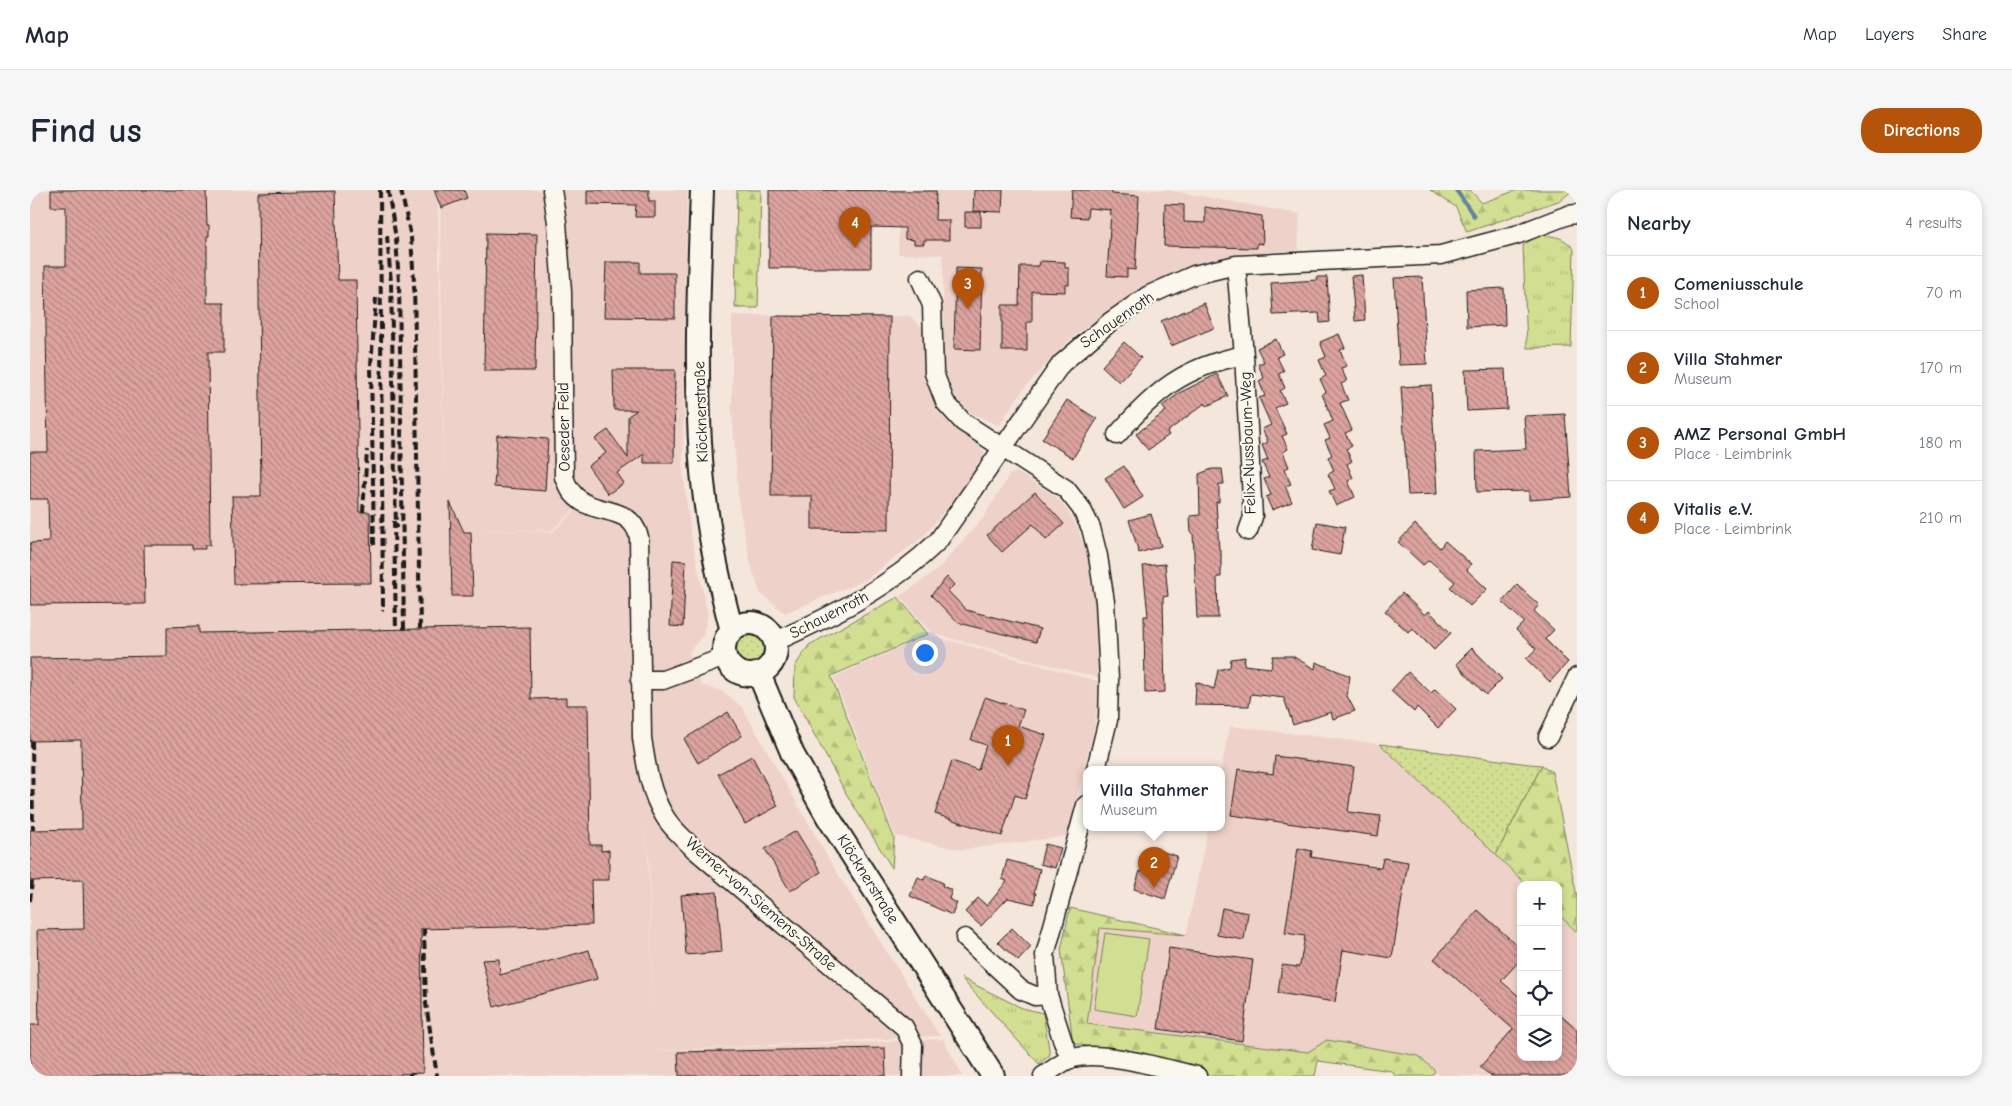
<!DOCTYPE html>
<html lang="en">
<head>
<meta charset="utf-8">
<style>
	body { margin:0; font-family:"Comic Neue",sans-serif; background:#f6f6f7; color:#1f2937 }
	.controls { position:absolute; right:15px; bottom:15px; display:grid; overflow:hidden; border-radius:10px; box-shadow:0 2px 8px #0003 }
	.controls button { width:45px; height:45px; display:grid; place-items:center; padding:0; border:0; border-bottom:1px solid #e0e1e3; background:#fff; color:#1f2937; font:25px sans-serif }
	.you { position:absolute; left:894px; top:462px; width:18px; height:18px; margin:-12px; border:4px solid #fff; border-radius:50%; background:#1a73e8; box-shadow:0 0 0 8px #1a73e833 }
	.badge { display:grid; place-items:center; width:32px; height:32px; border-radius:50%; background:#b45309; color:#fff; font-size:16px; font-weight:700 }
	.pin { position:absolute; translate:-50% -41px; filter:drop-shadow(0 1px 2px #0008) }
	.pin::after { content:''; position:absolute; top:26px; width:18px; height:15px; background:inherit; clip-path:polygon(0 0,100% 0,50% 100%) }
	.popup { position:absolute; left:1053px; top:576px; width:142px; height:65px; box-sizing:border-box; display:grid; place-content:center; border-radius:10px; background:#fff; filter:drop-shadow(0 1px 4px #0005); font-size:16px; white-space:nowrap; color:#747a83 }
	.popup b { font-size:19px; color:#1f2937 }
	.popup::after { content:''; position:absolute; left:50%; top:100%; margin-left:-10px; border:10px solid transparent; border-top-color:#fff }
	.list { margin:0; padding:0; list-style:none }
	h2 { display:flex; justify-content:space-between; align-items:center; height:65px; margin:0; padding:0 20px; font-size:21px }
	h2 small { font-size:16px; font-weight:400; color:#747a83 }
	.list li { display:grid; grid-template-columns:32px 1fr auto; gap:15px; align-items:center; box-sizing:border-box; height:75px; padding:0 20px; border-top:1px solid #e0e1e3 }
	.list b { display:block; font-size:19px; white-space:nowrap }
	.list p { margin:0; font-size:16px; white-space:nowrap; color:#747a83 }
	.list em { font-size:16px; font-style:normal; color:#747a83 }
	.icon { flex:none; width:28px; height:28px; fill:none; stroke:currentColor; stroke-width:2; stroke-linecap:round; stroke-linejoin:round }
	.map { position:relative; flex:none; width:1547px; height:886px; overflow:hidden; border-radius:20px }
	header { display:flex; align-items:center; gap:30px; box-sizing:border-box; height:70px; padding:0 25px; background:#fff; border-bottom:1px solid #e0e1e3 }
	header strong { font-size:24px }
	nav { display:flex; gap:28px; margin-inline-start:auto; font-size:18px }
	.intro { display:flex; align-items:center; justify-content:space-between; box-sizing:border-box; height:120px; padding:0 30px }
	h1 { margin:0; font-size:35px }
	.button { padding:12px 22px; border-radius:20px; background:#b45309; color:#fff; font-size:18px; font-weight:700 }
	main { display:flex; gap:30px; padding:0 30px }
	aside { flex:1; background:#fff; border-radius:20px; box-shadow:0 2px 8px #0003 }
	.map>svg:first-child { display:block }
	.built { fill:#eed2c9; fill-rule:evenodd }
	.grass { fill:url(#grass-dots); stroke:#777e57 }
	.forest { fill:url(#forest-firs); stroke:#777e57 }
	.park { fill:url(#park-tufts); stroke:#777e57 }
	.garden { fill:#d2df92; stroke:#777e57 }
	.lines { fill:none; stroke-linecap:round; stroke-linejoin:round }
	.stream { stroke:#65849e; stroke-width:4 }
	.building { fill:url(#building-back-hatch); stroke:#1c1c1c }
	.minor-casing { stroke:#1c1c1c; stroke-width:21 }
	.major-casing { stroke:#1c1c1c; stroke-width:26 }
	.minor { stroke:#fbf7ec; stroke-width:18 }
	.major { stroke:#fbf7ec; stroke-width:22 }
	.rail { stroke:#1c1c1c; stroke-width:4; stroke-dasharray:8 4; stroke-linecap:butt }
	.labels { text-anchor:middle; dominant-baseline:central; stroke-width:4.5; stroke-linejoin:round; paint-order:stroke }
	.street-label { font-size:16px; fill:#1c1c1c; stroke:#fbf7ec }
</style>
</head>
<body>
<header>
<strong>Map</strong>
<nav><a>Map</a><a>Layers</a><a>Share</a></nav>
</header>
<div class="intro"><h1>Find us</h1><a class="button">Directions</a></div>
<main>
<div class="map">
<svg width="1547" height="886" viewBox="0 0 1547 886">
	<defs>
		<pattern id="grass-dots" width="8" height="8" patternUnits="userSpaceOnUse" patternTransform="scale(1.25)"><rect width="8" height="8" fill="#d2df92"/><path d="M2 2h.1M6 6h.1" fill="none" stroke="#b4bf7d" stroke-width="1.8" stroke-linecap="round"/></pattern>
		<pattern id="forest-firs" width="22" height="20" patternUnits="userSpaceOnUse" patternTransform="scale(1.25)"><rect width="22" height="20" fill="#d2df92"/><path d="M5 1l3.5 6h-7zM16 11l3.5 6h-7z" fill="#b4bf7d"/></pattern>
		<pattern id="park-tufts" width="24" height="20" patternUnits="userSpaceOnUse" patternTransform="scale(1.25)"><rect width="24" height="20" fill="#d2df92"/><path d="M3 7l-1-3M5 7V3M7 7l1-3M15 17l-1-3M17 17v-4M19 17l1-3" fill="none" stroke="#b4bf7d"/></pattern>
		<pattern id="building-back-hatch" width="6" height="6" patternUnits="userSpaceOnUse" patternTransform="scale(1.25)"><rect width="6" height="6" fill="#dda39e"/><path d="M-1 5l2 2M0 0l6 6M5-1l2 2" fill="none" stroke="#b28480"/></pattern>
	</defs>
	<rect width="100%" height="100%" fill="#f5e6dc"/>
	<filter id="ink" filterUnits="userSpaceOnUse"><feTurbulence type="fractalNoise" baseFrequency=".02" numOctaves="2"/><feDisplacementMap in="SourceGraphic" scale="10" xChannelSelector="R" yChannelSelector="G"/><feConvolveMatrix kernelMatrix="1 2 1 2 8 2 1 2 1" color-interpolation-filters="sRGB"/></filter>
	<g filter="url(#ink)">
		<path class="built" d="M0,0H403L408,13L414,294L410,13L405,0H657L653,281L661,345L678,425L673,445L659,462L671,495L692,501L712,517L804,678L910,846L624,861L913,849L933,886H0ZM547,317L601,334L548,318L522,342L439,339L521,341ZM603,396L601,541L600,476ZM610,620L619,667L623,835L618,663Z
			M870,0H1137L1270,24L1268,60L1205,64L1161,76L1114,96L1073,123L1032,157L992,201L969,236L940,222L924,207L914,181L913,65L868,64Z
			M702,125L880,126L896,142L928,236L955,262L933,298L894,346L836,390L755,423L730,403L720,372L709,317L702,223Z
			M987,282L1025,306L1038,321L1048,339L1058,368L1065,415L1068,488L901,443L870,406L907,380L953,328L980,284Z
			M899,445L1068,491L1066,530L1037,646L933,660L865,646L804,487Z
			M1200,536L1350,554L1497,695H1491V867H1528V724L1547,742V886H1411L1388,866L1278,862L1057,834L1070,738L1156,745L1178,637H1192L1191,579Z"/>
		<path class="grass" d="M703 459a17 17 0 1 1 34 0a17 17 0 1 1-34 0Z
			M1350,554L1499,574L1512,575L1466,665Z"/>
		<path class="forest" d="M707,0H731L728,118H705Z
			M1400,0H1440L1452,13L1487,0H1543L1531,10L1437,42L1426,17Z
			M868,407L898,444L801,486L864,648L862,678L817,605L764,507L765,476L779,455Z
			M1512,575L1522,582L1547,707V742L1528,724V695H1497L1466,665Z
			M1040,718L1156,745L1070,738L1057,834L1278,862L1297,850L1389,866L1405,881L1402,886H1365L1362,881L1288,871L1285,886H1182L1043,853L1031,760Z"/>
		<path class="park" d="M1510,45C1526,46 1534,47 1544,59L1541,157L1497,158L1493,55Z
			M931,788L992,818L1013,823L1020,865L1009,874Z"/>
		<path class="garden" d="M1075,743L1119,749L1107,826L1064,819Z"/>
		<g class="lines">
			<path class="stream" d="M1426,0L1444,26"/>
		</g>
		<path class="building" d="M21,0H176L177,35H179V46H177V113H194V162H178L180,355H175V359H162V355H114L115,414L0,415V353L19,352L18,309H0V262H18L15,76H36V17H21Z
			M404,0H434L437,8L411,18Z
			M557,0H619V11H625V27H605L606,15L557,14Z
			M739,0L906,1L905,30H919V50H894V54H884V50L875,49V38L841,37V78H739Z
			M944,0H973L972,22L943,21Z
			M1042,0H1082V4L1109,6L1105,80L1097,79V87L1077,86L1081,20L1058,18L1057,28L1040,27Z
			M305,1L308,90H326L329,322H340L341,393L204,394L202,306H231L228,3Z
			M1135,14L1154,15V32L1175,33V17L1232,26L1233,54L1227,53V58L1134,56Z
			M935,22H951V37H935Z
			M456,43L507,44L505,181H454Z
			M1010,71L1035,72V78H1039V95H1035V102L1002,101V132H997V161H972V115H989L990,76H1009Z
			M576,72H610V83H645V128L574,127Z
			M926,78L952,79L950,160L924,159Z
			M1332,85L1335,130L1325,131L1321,86Z
			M1286,87H1297L1300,132L1290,133L1289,123L1243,125L1241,93L1287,90Z
			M1392,87L1397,174L1369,175L1364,88Z
			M1474,98L1475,135L1437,137L1436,100Z
			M1174,113L1184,138L1141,156L1131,131Z
			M743,126L860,127L859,340L782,339V306H741Z
			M1309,144L1315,158L1310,160L1317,176L1311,178L1317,191L1311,194L1318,210L1310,213L1322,240L1315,243L1322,256L1316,259L1322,271L1317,274L1323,288L1318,291L1325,307L1306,316L1299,301L1305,299L1298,284L1304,281L1298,267L1302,265L1295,250L1300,248L1294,235L1303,231L1292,204L1296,202L1290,189L1296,186L1289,170L1296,167L1290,152Z
			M1246,149L1253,164L1247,167L1254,181L1249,184L1255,198L1250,201L1256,213L1245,218L1257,244L1252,246L1258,259L1253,262L1259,277L1254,279L1261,294L1255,296L1262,312L1242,320L1236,307L1241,305L1234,289L1239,287L1232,272L1238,270L1232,255L1238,252L1232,239L1241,235L1229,208L1235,206L1229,191L1234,188L1228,174L1234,172L1227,158Z
			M1094,152L1111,168L1089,192L1072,176Z
			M1475,179L1477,219L1437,221L1435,180Z
			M583,180H645L644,273H614V264L587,283L594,293L578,304L558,276L576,263L565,249L578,240L598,268V226L607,220H584Z
			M1187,184L1198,206L1177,216L1175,213L1137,242L1139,245L1118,260L1106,244L1136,221L1132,216L1151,202Z
			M1401,195L1407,304L1378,305L1371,197Z
			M1037,210L1067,229L1043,268L1012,249Z
			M1535,224L1541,307L1499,310V301L1447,302L1446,261L1496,259L1494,226Z
			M467,245L518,249L515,301L464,297Z
			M1094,276L1113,307L1094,319L1075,288Z
			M1182,279H1192L1194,294H1189V312H1186L1189,360H1191V387H1187L1188,428H1167L1163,343H1161L1160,326L1170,325L1169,284Z
			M1005,302L1034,334L1016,350L1003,334L972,362L957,345Z
			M420,312L434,342H441L443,406H422Z
			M1121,324L1131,356L1109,363L1099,330Z
			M1287,332L1315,337L1310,365L1282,360Z
			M1385,334L1410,358L1415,351L1441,374L1437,380L1457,399L1440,416L1420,397L1425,392L1399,370L1393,375L1368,352Z
			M643,370L656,371L653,437L640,436Z
			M1135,374L1138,406L1133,407L1135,502L1115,503L1114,426H1118L1113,376Z
			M917,387L924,395L918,401L936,420L1010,439L1006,452L928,433L901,405Z
			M1487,395L1509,415L1504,421L1524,440L1515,449L1538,472L1520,492L1496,469L1506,459L1486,440L1494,432L1472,412Z
			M1372,403L1395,425L1399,421L1421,443L1404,460L1382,438L1378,442L1355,421Z
			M169,436V443L500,437L501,509L536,508V515H558L560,655H571V661L579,660V690H561L562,735L391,739L393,883L370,884V886H0V835H9L7,740L54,739L53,690L0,691V640L52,639L51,550L0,551V468L137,466V437Z
			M1442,458L1472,489L1456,505L1426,474Z
			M1243,466H1262L1285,479L1286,472L1320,486L1317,506L1325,521L1303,529L1301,522L1263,535L1254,508L1221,504L1219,516L1165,515L1166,492L1184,499L1188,480L1200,477L1201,469L1215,467L1214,475L1241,478Z
			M1378,482L1401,503L1405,499L1426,519L1408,538L1387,517L1384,522L1361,501Z
			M955,507L994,520L988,536L1016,545L995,609L985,605L972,646L905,624L922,571L948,580L956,555L941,550Z
			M698,522L712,546L668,573L654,549Z
			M722,566L748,616L715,634L688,584Z
			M1245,566L1324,577L1318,622L1351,626L1348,646L1201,625L1208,579L1243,584Z
			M766,641L791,682L760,701L735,659Z
			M1015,654L1031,658L1025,678L1010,674Z
			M1120,658L1147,666L1135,709L1104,699L1110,681L1113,682Z
			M1268,658L1282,661L1281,667L1351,678L1353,668L1378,672L1362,768L1313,760L1305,812L1248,803L1252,775L1268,777L1270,775L1275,746L1255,743Z
			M977,670L1010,679L1004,703H1006L1004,714L978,708L951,736L935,722L948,708L957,716L977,691L972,689Z
			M896,685L913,693L912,696L922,700L919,709L927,713L922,725L880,706L888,687L894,690Z
			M687,702L692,762L656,765L651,705Z
			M1192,718L1218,723L1214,750L1187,745Z
			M1448,720L1491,759V769L1471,791L1491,808V867H1528V822L1547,839V886H1461L1450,877L1483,839L1404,769Z
			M982,738L1001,757L988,771L968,752Z
			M1139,758L1223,770L1212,851L1128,839Z
			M559,760L567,789L464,817L452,770L469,769L470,785Z
			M855,858L856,886H649L648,862Z"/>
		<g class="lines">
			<defs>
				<path id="minor" d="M522,0L527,32L532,102L534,287C550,335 598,306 609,347L612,548C616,575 620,603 635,627C642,639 655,649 664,659L874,837L883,855L882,886
					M1206,75L1214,165L1223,327L1218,341
					M890,88L902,115L904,183L915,212L933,232L1036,299L1051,318L1061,338L1068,366L1075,412L1079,489L1078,530L1066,579
					M1087,245C1126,200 1154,177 1214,165
					M744,452C804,425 861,397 908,351L1031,174L1080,132L1119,105L1164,85L1206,75L1411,65L1486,45L1538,25L1547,24
					M610,490H633L695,467
					M1518,547L1547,487
					M935,748L991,800L1005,806L1018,805
					M1041,869L1033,852L1018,805L1015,765L1056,615
					M1013,886C1022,880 1033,871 1043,868C1074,860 1135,879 1167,886"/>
				<path id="major" d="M672,0C669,89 665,180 671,269C675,327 687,385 702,441
					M694 459a26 26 0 1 1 52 0a26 26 0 1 1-52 0Z
					M729,484L763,565L798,627L963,886"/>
			</defs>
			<use href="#minor" class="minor-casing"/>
			<use href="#major" class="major-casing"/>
			<use href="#minor" class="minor"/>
			<use href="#major" class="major"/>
			<path class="rail" d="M350,0L353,421
				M358,0L366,49L369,92L374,440
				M371,0L381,48L384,92L390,439
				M357,46L361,92L366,338
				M333,322L337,260
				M364,331L366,440
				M344,355L341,175L346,108
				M2,551L3,640
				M0,711L2,691
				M394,739L396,814L407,886
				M380,884V886"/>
		</g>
	</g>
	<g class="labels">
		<g class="street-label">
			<text transform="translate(1087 130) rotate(-35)">Schauenroth</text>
			<text transform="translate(671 222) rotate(-92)">Klöcknerstraße</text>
			<text transform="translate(534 237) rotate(-91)">Oeseder Feld</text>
			<text transform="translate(1218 253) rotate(-92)">Felix-Nussbaum-Weg</text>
			<text transform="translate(799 425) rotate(-27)">Schauenroth</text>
			<text transform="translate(838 689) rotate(58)">Klöcknerstraße</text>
			<text transform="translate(731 714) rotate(41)">Werner-von-Siemens-Straße</text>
		</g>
	</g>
</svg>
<div class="controls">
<button>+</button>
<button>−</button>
<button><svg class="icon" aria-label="locate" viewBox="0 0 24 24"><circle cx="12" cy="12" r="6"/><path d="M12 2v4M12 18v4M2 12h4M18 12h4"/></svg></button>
<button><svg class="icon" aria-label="layers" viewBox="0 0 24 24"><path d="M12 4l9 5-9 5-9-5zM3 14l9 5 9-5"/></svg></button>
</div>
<div class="you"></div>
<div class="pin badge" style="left:978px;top:576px">1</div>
<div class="pin badge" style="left:1124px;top:698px">2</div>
<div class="popup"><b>Villa Stahmer</b>Museum</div>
<div class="pin badge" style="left:938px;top:119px">3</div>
<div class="pin badge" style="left:825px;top:58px">4</div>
</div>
<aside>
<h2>Nearby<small>4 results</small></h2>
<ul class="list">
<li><span class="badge">1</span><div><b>Comeniusschule</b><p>School</p></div><em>70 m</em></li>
<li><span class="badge">2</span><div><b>Villa Stahmer</b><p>Museum</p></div><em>170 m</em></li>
<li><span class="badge">3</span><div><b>AMZ Personal GmbH</b><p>Place · Leimbrink</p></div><em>180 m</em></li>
<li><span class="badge">4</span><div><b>Vitalis e.V.</b><p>Place · Leimbrink</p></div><em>210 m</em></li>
</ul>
</aside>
</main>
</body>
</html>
